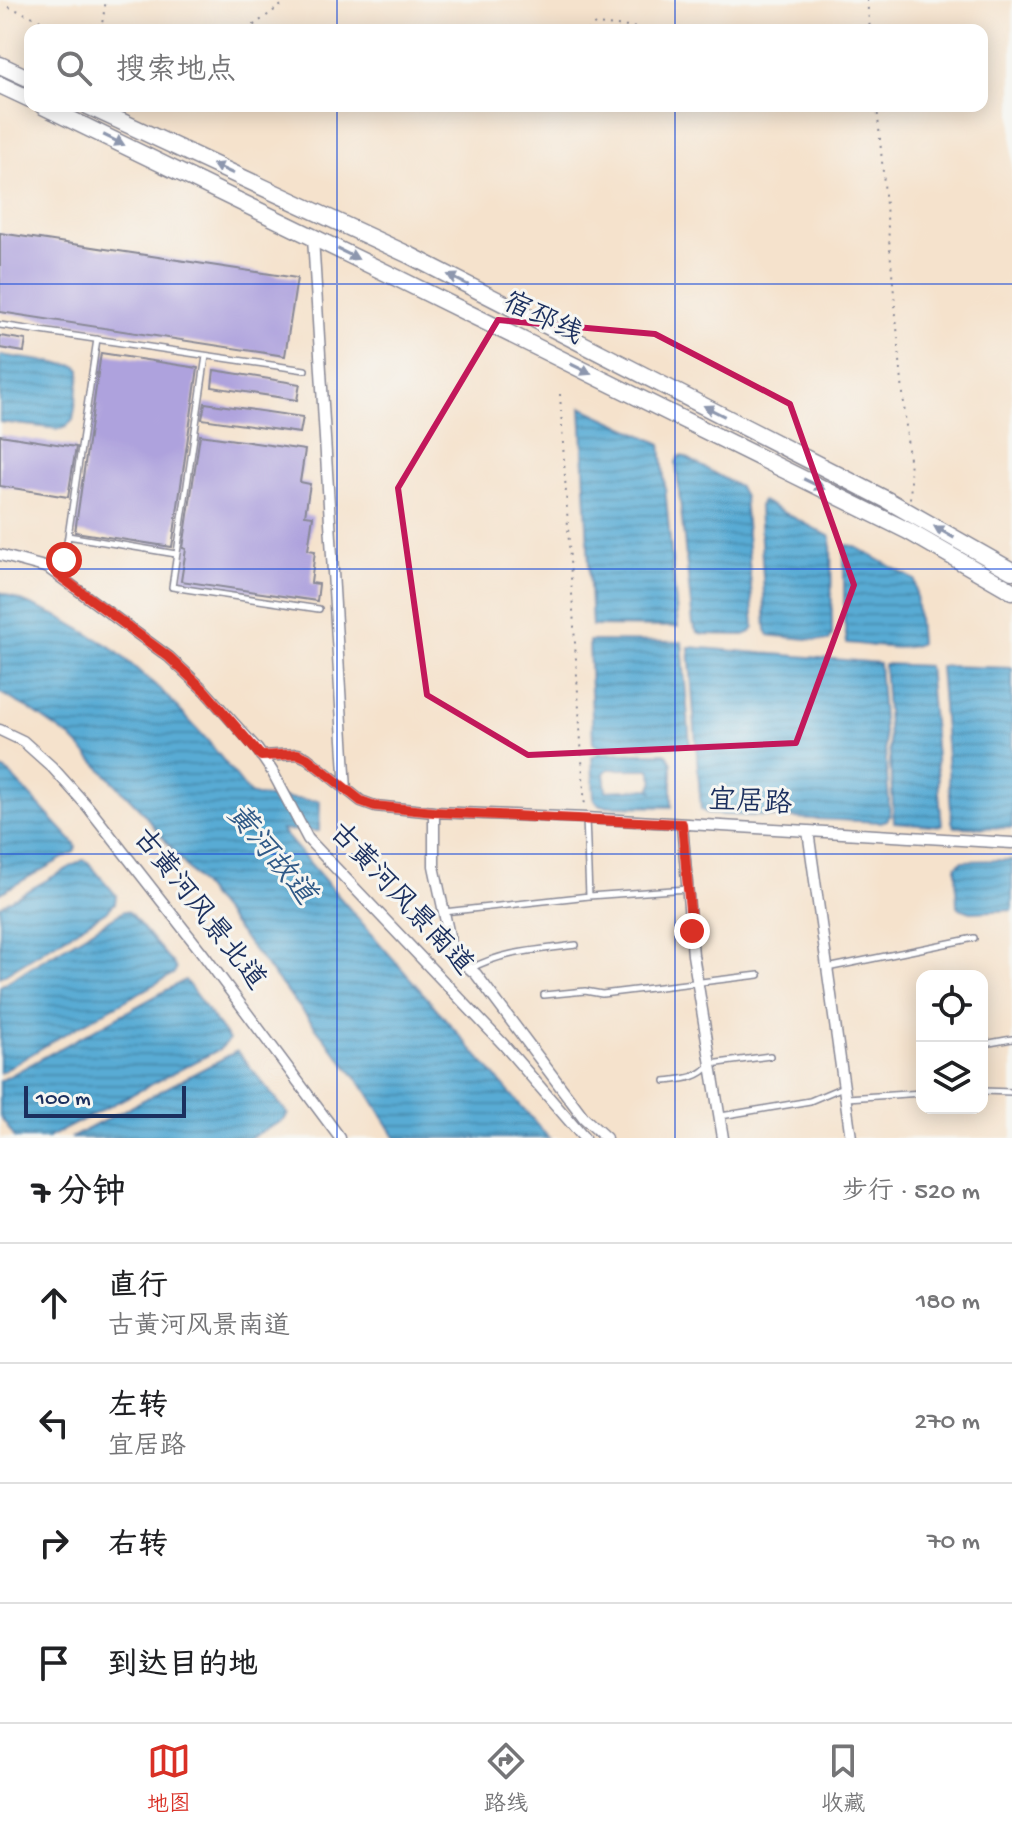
<!DOCTYPE html>
<html lang="zh">
<head>
<meta charset="utf-8">
<style>
	body { margin:0; font-family:"Gochi Hand","LXGW WenKai TC",sans-serif; background:#f2f2f2; color:#202124 }
	.controls { position:absolute; right:24px; bottom:24px; display:grid; overflow:hidden; border-radius:16px; box-shadow:0 4px 20px #0003 }
	.controls button { width:72px; height:72px; display:grid; place-items:center; padding:0; border:0; border-bottom:2px solid #e0e0e0; background:#fff; color:#202124; font:40px sans-serif }
	.scale { position:absolute; left:24px; bottom:20px; width:162px; box-sizing:border-box; padding-left:8px; border:4px solid #1b2f5e; border-top:0; font-size:22px; line-height:28px; white-space:nowrap; color:#1b2f5e; -webkit-text-stroke:6px #f6f6f2; paint-order:stroke }
	.stop { position:absolute; width:24px; height:24px; margin:-18px; border:6px solid #d93025; border-radius:50%; background:#fff }
	.stop.end { background:#d93025; border-color:#fff; box-shadow:0 2px 8px #0008 }
	.list { margin:0; padding:0; list-style:none }
	h2 { display:flex; justify-content:space-between; align-items:center; height:104px; margin:0; padding:0 32px; font-size:34px }
	h2 small { font-size:26px; font-weight:400; color:#757577 }
	.list li { display:grid; grid-template-columns:52px 1fr auto; gap:24px; align-items:center; box-sizing:border-box; height:120px; padding:0 32px; border-top:2px solid #e0e0e0 }
	.list b { display:block; font-size:30px; white-space:nowrap }
	.list p { margin:0; font-size:26px; white-space:nowrap; color:#757577 }
	.list em { font-size:26px; font-style:normal; color:#757577 }
	.icon { flex:none; width:44px; height:44px; fill:none; stroke:currentColor; stroke-width:2; stroke-linecap:round; stroke-linejoin:round }
	.map { position:relative; flex:none; width:1012px; height:1138px; overflow:hidden }
	.search { position:absolute; background:#fff; box-shadow:0 4px 20px #0003; left:24px; right:24px; top:24px; height:88px; display:flex; align-items:center; gap:20px; box-sizing:border-box; padding:0 28px; border-radius:16px; color:#757577; font-size:30px }
	.sheet { height:584px; background:#fff }
	nav { display:flex; justify-content:space-around; align-items:center; box-sizing:border-box; height:112px; border-top:2px solid #e0e0e0; background:#fff; font-size:22px; color:#757577 }
	nav a { display:grid; justify-items:center; gap:4px }
	nav .on { color:#d93025 }
	.map>svg:first-child { display:block }
	.water { fill:url(#water-rules); stroke:#3a6d99; stroke-width:2; fill-rule:evenodd }
	.building { fill:#aea2dd }
	.lines { fill:none; stroke-linecap:round; stroke-linejoin:round }
	.service-casing { stroke:#888895; stroke-width:8 }
	.minor-casing { stroke:#888895; stroke-width:13 }
	.primary-casing { stroke:#888895; stroke-width:19 }
	.path { stroke:#888895; stroke-width:2; stroke-dasharray:2 6; stroke-linecap:butt }
	.service { stroke:#fff; stroke-width:5 }
	.minor { stroke:#fff; stroke-width:10 }
	.primary { stroke:#fff; stroke-width:16 }
	.oneway { fill:#8d97ae }
	.route { stroke:#d93025; stroke-width:10 }
	.marked { fill:none; stroke:#c2185b; stroke-width:6; stroke-linejoin:round }
	.grid { fill:none; stroke:#1d4ed8; stroke-width:2; stroke-opacity:0.55 }
	.labels { text-anchor:middle; dominant-baseline:central; stroke-width:6; stroke-linejoin:round; paint-order:stroke }
	.street-label { font-size:28px; fill:#1b2f5e; stroke:#f6f6f2 }
	.water-label { font-size:30px; font-style:italic; fill:#305a87; stroke:#f6f6f2 }
</style>
</head>
<body>
<div class="map">
<svg width="1012" height="1138" viewBox="0 0 1012 1138">
	<defs>
		<pattern id="water-rules" width="6" height="5" patternUnits="userSpaceOnUse" patternTransform="scale(2)"><rect width="6" height="5" fill="#58abd4"/><path d="M0 2.5h6" fill="none" stroke="#488caf"/></pattern>
	</defs>
	<rect width="100%" height="100%" fill="#f6f6f2"/>
	<filter id="ink" filterUnits="userSpaceOnUse"><feTurbulence type="fractalNoise" baseFrequency=".0125" numOctaves="2"/><feDisplacementMap in="SourceGraphic" scale="16" xChannelSelector="R" yChannelSelector="G"/><feConvolveMatrix kernelMatrix="1 2 1 2 8 2 1 2 1" color-interpolation-filters="sRGB"/></filter>
	<filter id="wash" filterUnits="userSpaceOnUse"><feTurbulence type="fractalNoise" baseFrequency=".006" numOctaves="4" result="noise"/><feDisplacementMap in="SourceGraphic" scale="32" xChannelSelector="R" yChannelSelector="G"/><feGaussianBlur stdDeviation="1.8" result="paint"/><feColorMatrix in="noise" values="0 0 0 0 0 0 0 0 0 0 0 0 0 0 0 0 0 1.4 0 .05"/><feComposite in="paint" operator="in"/></filter>
	<g filter="url(#wash)">
		<rect width="100%" height="100%" fill="#f5e2cc"/>
		<path class="water" d="M0,355L77,366L80,369V375L73,420L66,427L60,429L0,422Z
			M581,407L661,444L678,627L592,626Z
			M680,456L685,457L739,487L744,496L754,627L751,632L744,635L703,634L697,632L693,624L676,462Z
			M762,501L831,537L832,635L829,641L775,636L769,635L766,630L759,506Z
			M847,545L854,546L915,580L920,643C906,653 865,644 847,643L844,619V553Z
			M0,592L59,617L111,647L162,691L207,740L250,794L256,796L320,801L319,831L281,830L549,1138H396L367,1091L140,809L71,738L28,708L0,693Z
			M589,641L682,642L690,745L600,748L593,743Z
			M689,647L879,663L890,816L887,820L881,822L708,814L701,809Z
			M884,664L928,666L942,826L894,822Z
			M940,666L1012,668V828L955,827L952,822Z
			M599,753H665L668,755L672,764V807L606,806L598,804L594,799L592,757ZM608,769H650L654,781L651,787L652,791L650,789L606,791L604,773Z
			M0,768L9,773L75,844L76,848L74,852L0,893Z
			M83,860L88,862L116,895L115,903L108,910L0,977V906Z
			M1012,860V910L971,912L957,907L956,866L962,861Z
			M124,911L129,912L174,965L176,970L173,974L63,1035L0,1073V986Z
			M185,980L229,1040L220,1049L48,1138H15L0,1116V1081Z
			M237,1051L288,1114L284,1120L249,1138H71Z"/>
		<g id="blocks">
			<path class="building" d="M0,233L297,278L285,356L0,312Z
				M0,336L26,340L24,352L0,348Z
				M101,353L198,368L172,547L75,532Z
				M214,370L300,384L297,400L212,387Z
				M205,403L303,417L300,433L202,419Z
				M0,435L76,447L68,497L0,486Z
				M200,435L305,450L300,482L310,484L305,515L313,516L308,550L315,551L311,583L319,584L317,601L181,581L186,549L183,548Z"/>
		</g>
	</g>
	<g filter="url(#ink)">
		<use href="#blocks" fill-opacity="0" stroke="#888895" stroke-width="2"/>
		<g class="lines">
			<defs>
				<path id="service" d="M0,325L305,370
					M206,356L172,587L319,609
					M68,536L176,554
					M57,573L64,560L68,536L97,339
					M586,818L589,896
					M444,912L589,896L687,889
					M827,968L974,938
					M470,969C503,951 539,950 576,945
					M544,995L585,991L602,994L759,975
					M984,1044L1012,1039
					M665,1081C683,1079 699,1079 711,1064L770,1056
					M982,1091L1012,1092
					M847,1098L922,1093
					M721,1116L810,1101L843,1087"/>
				<path id="minor" d="M313,237L346,790
					M0,555L48,568L169,657L204,690L257,749L272,771L308,839L503,1044L584,1138
					M0,730L23,741L52,767L88,807L200,950L340,1138
					M261,756L298,754L307,758L361,801L375,806L434,812L586,818L1012,843
					M434,812V866L451,945L461,961L476,974L584,1118L606,1138
					M682,824L693,955L723,1138
					M808,831L851,1138"/>
				<path id="primary" d="M0,65L30,79
					M0,85L30,99
					M43,106L399,279L908,531L1012,591
					M88,106L411,256L887,500L1012,571"/>
			</defs>
			<use href="#service" class="service-casing"/>
			<use href="#minor" class="minor-casing"/>
			<use href="#primary" class="primary-casing"/>
			<path class="path" d="M867,0L870,30
				M9,7L65,30
				M101,30L106,0
				M247,30L283,4
				M436,30H439
				M587,30L595,24L662,30
				M877,106L911,482L910,499
				M560,394L585,809"/>
			<use href="#service" class="service"/>
			<use href="#minor" class="minor"/>
			<use href="#primary" class="primary"/>
		</g>
		<defs><path id="oneway-solid" d="M-6-.8H1V-3.2L6.5 0L1 3.2V.8H-6Z" transform="scale(2)"/></defs>
		<g class="oneway">
			<use href="#oneway-solid" transform="translate(114 140) rotate(26)"/>
			<use href="#oneway-solid" transform="translate(223 169) rotate(-155)"/>
			<use href="#oneway-solid" transform="translate(348 254) rotate(26)"/>
			<use href="#oneway-solid" transform="translate(458 280) rotate(-153)"/>
			<use href="#oneway-solid" transform="translate(581 369) rotate(26)"/>
			<use href="#oneway-solid" transform="translate(714 411) rotate(-153)"/>
			<use href="#oneway-solid" transform="translate(814 484) rotate(26)"/>
			<use href="#oneway-solid" transform="translate(944 532) rotate(-150)"/>
		</g>
	</g>
	<g class="lines" filter="url(#ink)">
		<path class="route" d="M64,560L57,574L169,657L204,690L261,756L298,754L307,758L361,801L375,806L434,812L682,824L692,931"/>
	</g>
	<path class="marked" d="M498,320L655,334L790,404L854,585L796,743L528,755L427,695L398,488Z"/>
	<path class="grid" d="M337,0V30M675,0V30M337,106V1138M675,106V1138M0,284H1012M0,569H1012M0,854H1012"/>
	<g class="labels">
		<g class="street-label">
			<text transform="translate(542 320) rotate(26)">宿邳线</text>
			<text transform="translate(750 804) rotate(3)">宜居路</text>
			<text transform="translate(400 900) rotate(47)">古黄河风景南道</text>
			<text transform="translate(198 910) rotate(52)">古黄河风景北道</text>
		</g>
		<g class="water-label">
			<text transform="translate(269 856) rotate(50)">黄河故道</text>
		</g>
	</g>
</svg>
<div class="controls">
<button><svg class="icon" aria-label="locate" viewBox="0 0 24 24"><circle cx="12" cy="12" r="6"/><path d="M12 2v4M12 18v4M2 12h4M18 12h4"/></svg></button>
<button><svg class="icon" aria-label="layers" viewBox="0 0 24 24"><path d="M12 4l9 5-9 5-9-5zM3 14l9 5 9-5"/></svg></button>
</div>
<div class="scale">100 m</div>
<div class="stop" style="left:64px;top:560px"></div>
<div class="stop end" style="left:692px;top:931px"></div>
<div class="search"><svg class="icon" aria-label="search" viewBox="0 0 24 24"><circle cx="10" cy="10" r="6"/><path d="M15 15l6 6"/></svg>搜索地点</div>
</div>
<section class="sheet">
<h2>7 分钟<small>步行 · 520 m</small></h2>
<ul class="list">
<li><svg class="icon" aria-label="ahead" viewBox="0 0 24 24"><path d="M12 20V5M6 11l6-6 6 6"/></svg><div><b>直行</b><p>古黄河风景南道</p></div><em>180 m</em></li>
<li><svg class="icon" aria-label="left" viewBox="0 0 24 24"><path d="M17 20v-9H6M10 6l-5 5 5 5"/></svg><div><b>左转</b><p>宜居路</p></div><em>270 m</em></li>
<li><svg class="icon" aria-label="right" viewBox="0 0 24 24"><path d="M7 20v-9h11M14 6l5 5-5 5"/></svg><div><b>右转</b></div><em>70 m</em></li>
<li><svg class="icon" aria-label="arrive" viewBox="0 0 24 24"><path d="M6 21V4h12l-3 4 3 4H6"/></svg><div><b>到达目的地</b></div></li>
</ul>
</section>
<nav>
<a class="on"><svg class="icon" aria-label="map" viewBox="0 0 24 24"><path d="M3 6l6-2 6 2 6-2v14l-6 2-6-2-6 2zM9 4v14M15 6v14"/></svg>地图</a>
<a><svg class="icon" aria-label="directions" viewBox="0 0 24 24"><path d="M12 3l9 9-9 9-9-9zM9 14v-3h6M13 9l2 2-2 2"/></svg>路线</a>
<a><svg class="icon" aria-label="saved" viewBox="0 0 24 24"><path d="M7 4h10v16l-5-4-5 4z"/></svg>收藏</a>
</nav>
</body>
</html>
